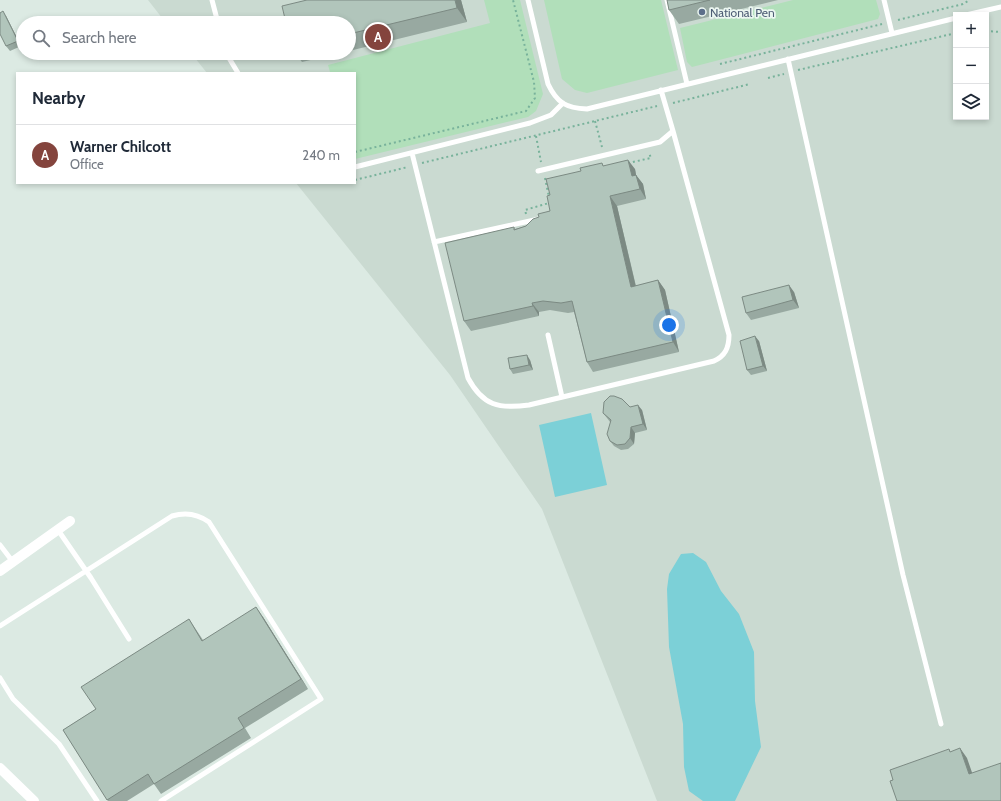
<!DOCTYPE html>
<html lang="en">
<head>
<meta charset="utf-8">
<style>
	body { margin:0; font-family:Cabin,sans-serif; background:#f6f6f7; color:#1f2937 }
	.controls { position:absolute; right:12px; top:12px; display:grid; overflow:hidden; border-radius:0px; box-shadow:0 2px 6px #0003 }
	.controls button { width:36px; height:36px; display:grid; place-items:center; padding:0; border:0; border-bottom:1px solid #e0e1e3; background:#fff; color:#1f2937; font:20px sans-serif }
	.you { position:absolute; left:669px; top:325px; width:14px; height:14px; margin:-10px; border:3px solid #fff; border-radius:50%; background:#1a73e8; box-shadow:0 0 0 6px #1a73e833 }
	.badge { display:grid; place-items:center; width:26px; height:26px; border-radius:50%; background:#84443d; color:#fff; font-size:13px; font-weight:700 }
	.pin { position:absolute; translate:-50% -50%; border:2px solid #fff; box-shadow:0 1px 4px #0006 }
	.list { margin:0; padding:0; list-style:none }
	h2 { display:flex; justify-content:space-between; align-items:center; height:52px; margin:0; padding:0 16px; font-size:17px }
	h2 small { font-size:13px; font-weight:400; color:#747a83 }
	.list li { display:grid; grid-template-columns:26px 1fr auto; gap:12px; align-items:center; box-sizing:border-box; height:60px; padding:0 16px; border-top:1px solid #e0e1e3 }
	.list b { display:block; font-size:15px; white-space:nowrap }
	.list p { margin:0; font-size:13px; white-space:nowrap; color:#747a83 }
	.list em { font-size:13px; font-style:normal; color:#747a83 }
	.icon { flex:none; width:22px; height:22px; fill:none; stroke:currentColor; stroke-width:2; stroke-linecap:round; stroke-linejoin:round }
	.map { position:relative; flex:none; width:1001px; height:801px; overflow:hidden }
	.search { position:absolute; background:#fff; box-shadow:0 2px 6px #0003; left:16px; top:16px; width:340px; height:44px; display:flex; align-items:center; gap:10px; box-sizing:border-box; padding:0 14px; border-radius:22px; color:#747a83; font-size:15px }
	.panel { position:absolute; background:#fff; box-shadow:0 2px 6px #0003; left:16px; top:72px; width:340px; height:112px; border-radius:0px }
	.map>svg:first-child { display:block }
	.built { fill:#cadad1; fill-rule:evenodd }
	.green { fill:#b1dfba }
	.water { fill:#7cd0d7 }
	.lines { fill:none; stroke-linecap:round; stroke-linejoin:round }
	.path { stroke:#78b29b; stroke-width:2; stroke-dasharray:2 3; stroke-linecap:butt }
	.service { stroke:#fff; stroke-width:5 }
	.minor { stroke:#fff; stroke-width:10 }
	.wall { fill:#98a9a1 }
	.shaded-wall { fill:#7c8a83 }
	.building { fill:#b1c5bb; stroke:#7c8a83 }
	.service-dot { fill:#5c6f8a; stroke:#ecf7f1; stroke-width:1.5 }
	.labels { text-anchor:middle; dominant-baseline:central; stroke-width:3.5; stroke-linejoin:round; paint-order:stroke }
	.service-label { font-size:12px; fill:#4e5e75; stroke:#ecf7f1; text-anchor:start }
</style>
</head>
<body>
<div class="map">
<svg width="1001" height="801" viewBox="0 0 1001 801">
	<rect width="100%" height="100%" fill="#dceae3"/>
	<path class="built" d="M148,0H1001V801H657L542,509L450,375L296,183H355V73H207L191,53H349V23H166ZM956,15H986V117H956Z"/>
	<path class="green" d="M484,0H520L543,94L536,111L528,117L355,159V73H328L330,72L328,65L490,23Z
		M544,0H661L678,70L587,93L575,90L562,79Z
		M793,0H876L880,14L878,19L692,67L687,62L680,28Z"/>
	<path class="water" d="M591,413L607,485L555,497L539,425Z
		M693,553L706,562L721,591L739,614L754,652L755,701L761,747L735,801H703L689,791L684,767L683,724L669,647L667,589L669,574L681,554Z"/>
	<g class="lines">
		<path class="path" d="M898,20L963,4L970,0
			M986,31L1001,32
			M720,64L882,24
			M798,70L956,33
			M768,78L784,74
			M673,103L750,84
			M595,121L602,147
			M536,136L541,162
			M355,152L526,111L535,98L534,82L513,0
			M422,163L657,106
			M628,163L651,158L649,153
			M545,178L549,197
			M355,180L408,167
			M526,214L525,210L549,203"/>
		<path class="service" d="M212,0L218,23
			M528,0L548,84C557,103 566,108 587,109L956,18
			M667,0L687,84
			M884,0L892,33
			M966,15L1001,7
			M226,53L238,73
			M788,59L903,575L941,724
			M412,153L468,378C483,406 499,409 529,405L714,361C725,356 729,348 729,335L673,131
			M355,167L530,123L551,115L563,103
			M538,171L660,142L673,131L661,90
			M434,242L539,219
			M548,335L562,397
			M58,530L91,578L129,639
			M0,545L13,562
			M0,626L172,516C185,512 198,514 209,522L321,699L161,801
			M0,678L13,699L59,744L97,801"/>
		<path class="minor" d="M0,571L70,521
			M0,768L34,801"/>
	</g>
	<path class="wall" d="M461,0L467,22L349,51V23Z
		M667,0H778L679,24L669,10Z
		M6,16L21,46L10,51L6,46Z
		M295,53H340L302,62Z
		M604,166L635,169L636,175L643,184L646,199L617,206L636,286L658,280L665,290L679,352L593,372L587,362L574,312L568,313L550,310L539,312V316L471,331L464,321L514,227L515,229L526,226L550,211V195Z
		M794,292L799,308L751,320L746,313Z
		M759,341L767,371L751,375L747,370Z
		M530,360L533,370L513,374L510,369Z
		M630,407L642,410L647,430L635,433L634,444L628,449L621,450L614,446L610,441V422L607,418L603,413Z
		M263,617L308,689L245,728L251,738L161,794L154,784L127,801H108L63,730L96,709L189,619L203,640Z"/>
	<path class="shaded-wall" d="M455,0H461L467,22L457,8Z
		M3,11L6,16L21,46L18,41Z
		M628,160L635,169L638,186L632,176Z
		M636,175L643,184L646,199L640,189Z
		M610,196L617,206L638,296L631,287Z
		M658,280L665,290L679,352L673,342Z
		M789,285L794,292L799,308L793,300Z
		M532,303L539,312V316L533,306Z
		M755,336L759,341L767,371L763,366Z
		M527,355L530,360L533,370L529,365Z
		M638,405L642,410L647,430L643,424Z
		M631,427L635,433L634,444L630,438Z
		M256,607L263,617L308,689L301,679Z
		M960,748L967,758L976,784L969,774Z"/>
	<path class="building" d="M307,0H455L457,8L349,34V23H286L282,6Z
		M667,0H710L669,10Z
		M3,11L18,41L6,46L0,34V13Z
		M628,160L632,176L636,175L640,189L610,196L631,287L658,280L673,342L587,362L572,301L561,303L543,301L532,303L533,306L464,321L445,243L514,227V230L526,226L533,219L539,217L538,214L550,211L547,196L550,195L546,179L581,171L580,168L602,163L603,166Z
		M789,285L793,300L746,313L742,297Z
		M755,336L763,366L747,370L740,341Z
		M527,355L529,365L510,369L508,358Z
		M610,396H614L622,399L630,407L638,405L643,424L631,427L630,438L625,444L617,445L610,441L607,434L611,420L603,413L604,402Z
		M256,607L301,679L238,718L244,728L154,784L148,774L107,800L63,730L96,709L81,687L189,619L202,641Z
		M960,748L969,774L1001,763V801H897L890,781L893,780L890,770L949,749L950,752Z"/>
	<circle class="service-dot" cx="702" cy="12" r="4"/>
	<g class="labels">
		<g class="service-label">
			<text x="710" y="12">National Pen</text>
		</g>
	</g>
</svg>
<div class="controls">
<button>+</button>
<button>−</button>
<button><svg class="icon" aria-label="layers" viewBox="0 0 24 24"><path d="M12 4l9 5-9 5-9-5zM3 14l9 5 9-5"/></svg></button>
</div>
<div class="you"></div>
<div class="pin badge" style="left:378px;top:37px">A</div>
<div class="search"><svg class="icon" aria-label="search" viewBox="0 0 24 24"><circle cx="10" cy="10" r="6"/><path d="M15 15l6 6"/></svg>Search here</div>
<section class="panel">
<h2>Nearby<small></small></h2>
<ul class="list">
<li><span class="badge">A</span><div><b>Warner Chilcott</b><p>Office</p></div><em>240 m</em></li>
</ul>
</section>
</div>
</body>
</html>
